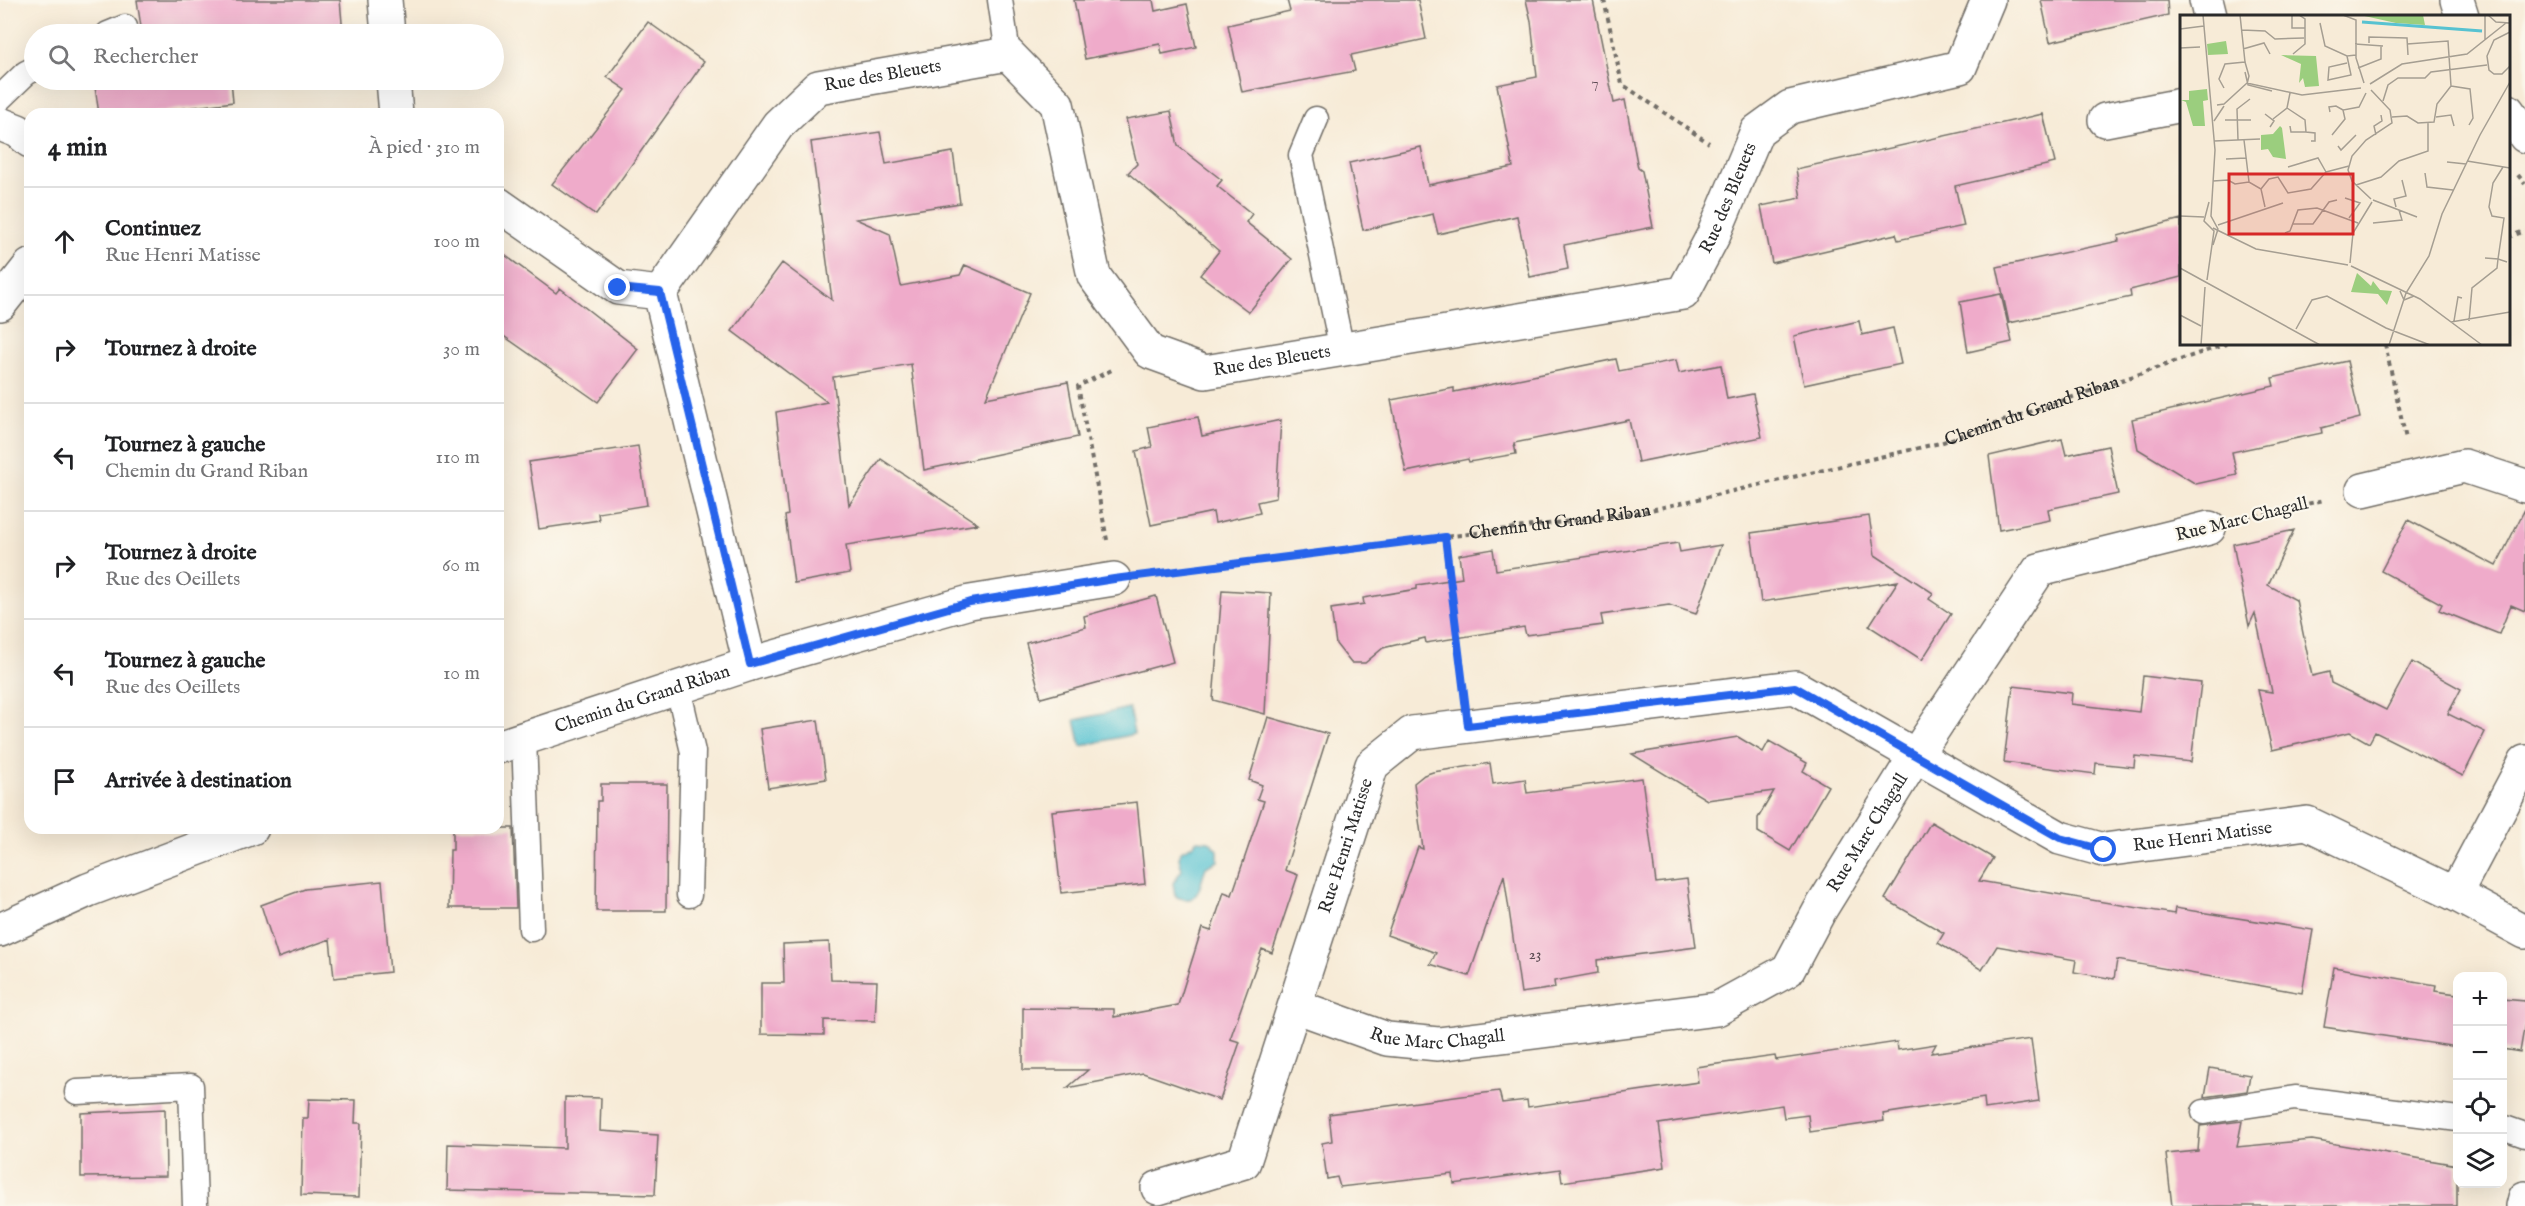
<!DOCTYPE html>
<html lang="fr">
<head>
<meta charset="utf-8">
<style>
	body { margin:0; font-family:"IM FELL English",serif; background:#f2f2f2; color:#202124 }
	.controls { position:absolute; right:18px; bottom:18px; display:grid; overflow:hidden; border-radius:12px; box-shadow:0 6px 24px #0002 }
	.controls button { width:54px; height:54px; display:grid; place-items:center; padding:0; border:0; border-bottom:2px solid #e0e0e0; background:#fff; color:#202124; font:30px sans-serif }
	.stop { position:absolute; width:18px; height:18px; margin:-14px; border:4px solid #2563eb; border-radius:50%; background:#fff }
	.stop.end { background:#2563eb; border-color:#fff; box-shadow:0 2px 6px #0008 }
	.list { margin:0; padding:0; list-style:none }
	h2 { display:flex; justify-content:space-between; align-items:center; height:78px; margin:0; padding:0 24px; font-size:26px }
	h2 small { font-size:20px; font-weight:400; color:#757577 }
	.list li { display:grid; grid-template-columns:39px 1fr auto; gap:18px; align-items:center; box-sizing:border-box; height:108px; padding:0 24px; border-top:2px solid #e0e0e0 }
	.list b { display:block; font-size:22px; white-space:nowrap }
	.list p { margin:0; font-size:20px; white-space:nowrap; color:#757577 }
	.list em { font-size:20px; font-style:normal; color:#757577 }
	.icon { flex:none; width:33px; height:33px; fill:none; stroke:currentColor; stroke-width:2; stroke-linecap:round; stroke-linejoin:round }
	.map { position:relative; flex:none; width:2525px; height:1206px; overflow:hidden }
	.search { position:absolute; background:#fff; box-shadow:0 6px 24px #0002; left:24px; top:24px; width:480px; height:66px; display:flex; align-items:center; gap:15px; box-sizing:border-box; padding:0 21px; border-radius:33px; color:#757577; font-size:22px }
	.panel { position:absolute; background:#fff; box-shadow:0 6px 24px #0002; left:24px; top:108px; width:480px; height:726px; border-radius:18px }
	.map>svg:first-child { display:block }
	.water { fill:#57c2d1; stroke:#41767e; stroke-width:1.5 }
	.building { fill:#efabca }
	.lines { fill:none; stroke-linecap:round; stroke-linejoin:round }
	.service-casing { stroke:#726e67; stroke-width:27 }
	.minor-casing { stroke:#726e67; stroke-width:36 }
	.path { stroke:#726e67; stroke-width:4; stroke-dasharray:4.5 4.5; stroke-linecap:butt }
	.service { stroke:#fff; stroke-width:24 }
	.minor { stroke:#fff; stroke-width:33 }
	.route { stroke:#2563eb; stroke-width:8 }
	.labels { text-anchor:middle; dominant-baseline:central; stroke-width:4.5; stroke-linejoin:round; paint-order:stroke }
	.number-label { font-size:15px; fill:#5c4b53 }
	.street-label { font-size:18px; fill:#2b2b2b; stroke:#fbf7ec }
	.inset-river { fill:none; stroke:#57c2d1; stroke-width:3 }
	.inset-road { fill:none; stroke:#a59e92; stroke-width:1.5 }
	.view { fill:#d62828; fill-opacity:0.15; stroke:#d62828; stroke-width:3 }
	.inset-edge { fill:none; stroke:#2b2b2b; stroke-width:3 }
</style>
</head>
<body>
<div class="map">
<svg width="2525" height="1206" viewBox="0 0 2525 1206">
	<rect width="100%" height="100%" fill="#fbf7ec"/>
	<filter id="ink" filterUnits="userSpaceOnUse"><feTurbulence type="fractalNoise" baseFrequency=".0167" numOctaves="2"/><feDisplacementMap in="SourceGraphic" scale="12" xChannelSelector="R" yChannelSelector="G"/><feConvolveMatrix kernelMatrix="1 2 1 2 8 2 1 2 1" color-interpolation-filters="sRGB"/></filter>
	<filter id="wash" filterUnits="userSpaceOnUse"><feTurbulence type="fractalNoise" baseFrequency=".008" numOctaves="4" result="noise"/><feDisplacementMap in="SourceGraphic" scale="24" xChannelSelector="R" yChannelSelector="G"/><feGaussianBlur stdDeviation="1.35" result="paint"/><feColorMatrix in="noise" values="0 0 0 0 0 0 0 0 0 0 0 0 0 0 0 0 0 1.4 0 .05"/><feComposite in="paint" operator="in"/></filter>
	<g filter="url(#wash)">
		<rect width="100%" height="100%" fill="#f7ebd7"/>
		<path class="water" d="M1129,708L1134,734L1081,746L1075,720Z
			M1197,840L1209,841L1218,850V861L1206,867C1199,886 1200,908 1175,896L1173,883L1182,870L1179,858L1181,851L1193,845Z"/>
		<g id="blocks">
			<path class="building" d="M137,0H340L343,34H142Z
				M1074,0H1153L1155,11L1187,4L1196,47L1162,54L1160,44L1085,59Z
				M1287,0H1418L1426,39L1351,55L1355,71L1242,92L1228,25L1290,11Z
				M1526,0H1593L1614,103L1625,100L1638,168L1642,171L1653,227L1564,245L1568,269L1530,277L1517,216L1438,234L1433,214L1363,230L1349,163L1421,147L1428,185L1513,167L1497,85L1537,77L1531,21Z
				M2041,0H2167L2168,15L2050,42Z
				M648,22L704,62L596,215L552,184L626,90L607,77Z
				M94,80H231L233,102L142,114H99Z
				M275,80H311L312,82L276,86Z
				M1171,111L1178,146L1222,180L1217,186L1252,214L1246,222L1292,259L1249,312L1200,275L1219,251L1128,173L1137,164L1126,119Z
				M2043,114L2055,163L1955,186L1964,226L1898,240L1896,234L1772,263L1761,206L1801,198L1796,169Z
				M880,132L886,164L953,152L960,203L856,219L890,234L901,286L960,275L965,265L1030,293L986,398L1068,382L1078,437L924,470L911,364L833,377L849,505L881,459L978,524L846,545L850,573L794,583L785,516L788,515L776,412L827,402L732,331L782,263L832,300L811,142Z
				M2181,219V277L2130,290L2131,297L2009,323L1997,267L2119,241L2118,236Z
				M498,250L556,293L560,288L638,349L598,402L498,332Z
				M2001,294L2012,342L1968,352L1960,302Z
				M1859,321L1862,335L1893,328L1901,364L1804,385L1794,336Z
				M1616,359L1619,371L1676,360L1679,373L1721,365L1727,399L1753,394L1762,437L1638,462L1629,420L1514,443L1516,454L1469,462L1468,459L1406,472L1391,400L1454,388V392Z
				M2347,361L2360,418L2321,428L2322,433L2232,452L2237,475L2196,484L2138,449L2132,419L2274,386L2272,378Z
				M1198,417L1202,436L1281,420L1276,498L1257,502L1260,513L1215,523L1213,512L1151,525L1136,451L1152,447L1148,427Z
				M2062,439L2066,455L2108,446L2118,494L2048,509L2050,520L1999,530L1989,456Z
				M638,446L647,505L598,513L599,520L539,529L529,462Z
				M2525,509V611L2511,605L2499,634L2439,610L2442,604L2381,571L2408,520L2496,566Z
				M1869,516L1875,555L1933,593L1929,599L1951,614L1922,660L1869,626L1898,581L1761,602L1751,533Z
				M2294,530L2268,585L2296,600L2312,676L2329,672L2331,683L2386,710L2412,662L2461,689L2448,714L2485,732L2463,776L2375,732L2369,743L2350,732L2272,750L2258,690L2272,692L2255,613L2249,626L2233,544Z
				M1678,543L1680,552L1721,545L1696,614L1669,605L1601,615L1603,625L1526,635L1524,627L1426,643L1425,638L1383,648L1365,663H1351L1336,644L1331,609L1364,604L1363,598L1417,589V585L1462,578L1459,555L1493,549L1496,570Z
				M1222,590L1271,593L1265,714L1213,700Z
				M1156,596L1173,662L1041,698L1026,643L1086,627L1084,616Z
				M2143,676L2201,683L2191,762L2135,756L2134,767L2096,763L2095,774L2004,762L2013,686L2072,693L2071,704L2139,712Z
				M1268,717L1328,734L1285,870L1298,875L1272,953L1262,949L1230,1039L1240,1042L1220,1100L1143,1073L1067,1088L1088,1070H1023V1008L1114,1009V1017L1178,1005L1202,928L1211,931L1224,892L1232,895L1264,801L1257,799L1262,785L1249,780Z
				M818,720L826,779L768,788L760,729Z
				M1738,737L1763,752L1769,741L1807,763L1803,771L1828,786L1790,851L1758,832V818L1774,791L1707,800L1632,754Z
				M1490,763L1493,784L1525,779L1527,793L1642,778L1656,883L1687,879L1696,947L1597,960L1598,973L1554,981L1555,988L1521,993L1504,875L1469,976L1430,964L1436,953L1387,935L1418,847L1423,849L1414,783L1424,775L1433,772Z
				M601,784H667L666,911H596L597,801H601Z
				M1137,802L1145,884L1061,893L1052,811Z
				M1931,822L1993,858L1979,881L2174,914L2175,908L2313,930L2302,993L2117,960L2114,979L2074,972L2076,960L1997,946L1982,970L1938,943L1944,933L1885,899Z
				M453,828H513L516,908H449L450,850H453Z
				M382,881L390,972L334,978L330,939L278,958L261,905L305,889Z
				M829,942L831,980L877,981L875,1021L824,1020V1035L761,1034V983H784L783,944Z
				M2334,967L2436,985L2435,991L2457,994V1047L2324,1027Z
				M2502,999L2525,1001V1023L2520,1052L2502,1049Z
				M2031,1039L2039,1101L1985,1109L1984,1098L1883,1114L1884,1121L1810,1132L1808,1115L1784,1118L1782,1105L1659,1124L1665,1167L1562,1182L1560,1169L1454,1184L1453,1174L1340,1187L1337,1177L1327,1179L1322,1143L1332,1141L1329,1114L1499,1091L1502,1103L1527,1100L1528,1107L1698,1082L1696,1067L1775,1056L1776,1060L1897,1042L1898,1050L1936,1044L1931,1053Z
				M2210,1068L2250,1075L2247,1091L2205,1097Z
				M565,1097L601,1098L600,1131L658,1135L655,1195L447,1190L448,1144L565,1148Z
				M309,1099L356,1100L355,1123H361L359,1197L301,1195L303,1118H308Z
				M165,1109L166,1176L81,1177V1113Z
				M2242,1121L2237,1147L2312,1140L2457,1165V1206H2172L2166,1154L2198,1151L2200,1126Z"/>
		</g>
	</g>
	<g filter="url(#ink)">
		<use href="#blocks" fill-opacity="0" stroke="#726e67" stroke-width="1.5"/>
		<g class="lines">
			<defs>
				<path id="service" d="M1000,0L1008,54
					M108,34L125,27
					M0,98L26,73L34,69
					M1316,119L1301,155L1342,350
					M678,688L693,752L689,895
					M524,738L531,929
					M77,1092L191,1086L195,1206
					M2204,1112L2295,1098L2458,1119
					M2502,1127L2525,1135"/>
				<g id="minor">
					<path d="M385,0L388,34"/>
					<path d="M2206,0L2210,16"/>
					<path d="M2457,0L2462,16"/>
					<path d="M393,80L396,114"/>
					<path d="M2508,111L2525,136"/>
					<path d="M2105,120L2182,105"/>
					<path d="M0,124L18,131L30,141"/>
					<path d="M498,204L618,288L660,293L750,664"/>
					<path id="s2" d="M660,293L778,125L818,87L1008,54L1057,104L1094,276L1150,352L1205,372L1683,293L1713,236L1757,131L1790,107L1960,67L1988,0"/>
					<path d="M0,304L30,266"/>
					<path d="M2363,490L2464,466L2525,486"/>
					<path id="s3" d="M498,747L750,664L970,602L1114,579"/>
					<path d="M2455,894L2525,762"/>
					<path d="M0,930L88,890L252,828"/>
					<path id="s4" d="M1295,1006L1387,1039L1438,1044L1717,1009L1788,970L1820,910L1916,755L2039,570L2209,528"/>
					<path id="s5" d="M1158,1188L1244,1162L1372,765L1412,733L1795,687L2060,838L2104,850L2307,823L2455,894L2525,932"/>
					<path d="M2523,1206L2525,1198"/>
				</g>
			</defs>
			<use href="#service" class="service-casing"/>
			<use href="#minor" class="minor-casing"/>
			<g class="path">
				<path d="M1604,0L1622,84L1709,143"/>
				<path d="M2518,175L2525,184"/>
				<path d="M2508,237L2525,231"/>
				<path d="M2385,344L2406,439"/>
				<path d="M2247,518L2324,500"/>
				<path d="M1445,537L1463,686"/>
				<path d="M1107,540L1078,386L1114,369"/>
				<path id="s1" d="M1153,574L1642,512L1940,443L2226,344"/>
			</g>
			<use href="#service" class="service"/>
			<use href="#minor" class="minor"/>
		</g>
	</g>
	<g class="lines" filter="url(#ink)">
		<path class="route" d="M618,288L660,292L750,664L970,602L1114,579L1445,537L1468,726L1795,687L2060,838L2104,850"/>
	</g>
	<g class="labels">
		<g class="number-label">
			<text x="1595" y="82">7</text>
			<text x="1535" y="954">23</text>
		</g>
		<g class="street-label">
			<text stroke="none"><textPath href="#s2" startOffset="326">Rue des Bleuets</textPath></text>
			<text stroke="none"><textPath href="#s2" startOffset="1442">Rue des Bleuets</textPath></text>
			<text stroke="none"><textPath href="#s2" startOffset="920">Rue des Bleuets</textPath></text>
			<text stroke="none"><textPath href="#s1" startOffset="896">Chemin du Grand Riban</textPath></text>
			<text transform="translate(2242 520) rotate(-14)">Rue Marc Chagall</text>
			<text stroke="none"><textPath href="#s1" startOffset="410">Chemin du Grand Riban</textPath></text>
			<text stroke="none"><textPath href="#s3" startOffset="152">Chemin du Grand Riban</textPath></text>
			<text stroke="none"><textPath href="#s4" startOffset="670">Rue Marc Chagall</textPath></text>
			<text stroke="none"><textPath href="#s5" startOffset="1394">Rue Henri Matisse</textPath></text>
			<text stroke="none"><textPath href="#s5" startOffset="422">Rue Henri Matisse</textPath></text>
			<text stroke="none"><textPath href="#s4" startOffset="148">Rue Marc Chagall</textPath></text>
		</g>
	</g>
	<g transform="translate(2180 15)">
		<rect width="330" height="330" fill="#f7ebd7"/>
		<path d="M180,0H243L245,10L216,8ZM46,26L48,39L28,40L27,29ZM101,40L136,41L139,71L125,72L123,63L119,68L121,49ZM27,74L28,85L23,86L25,111H13L6,87L1,85H9V76ZM100,111L102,113L106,144L93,142L88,134L81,135V120L93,119ZM177,258L191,271L193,266L200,275L212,276L207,290L198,279L171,277Z" fill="#9bce7e"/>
		<path class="inset-river" d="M182,7L302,16"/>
		<path class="inset-road" d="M23,0L35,135L31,201L38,214L33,230M60,0L65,47M112,0V13H125M163,0L176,5V43L184,68M308,0L316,7L330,8M140,8L145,31L167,41L176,40M0,14L24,11M62,15L85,16L95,24L124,23M330,17L314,25L307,41L309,55L314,59H322L330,51M305,25V0M189,28V22L227,23L228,40M175,29L203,31M0,33L20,32M63,34L84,28L90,39M113,39L125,29V4L119,0M167,41L171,60L148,65L149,52L167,48M65,47L69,61L67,69M178,53L201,44V31M65,57L68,70L92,76M190,69L222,49L287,39L326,8M271,71L290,74L293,103L289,110M44,73L39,64L45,49L65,47M191,75L210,95L212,108L186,125L172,141L168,155L172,166L191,184M203,86L208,70L218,63H245L251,57L307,50M37,90L44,89L67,68L122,80L181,73M107,93L125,105L126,117L135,118V126H131M150,97L149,92L156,91L163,95M85,99L94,106L90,112M212,102L227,101L238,108L254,107L257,89L271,71L268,26L227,29M256,102L271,100L274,111M93,104L107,93L110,78M45,105H71M34,106L44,91M110,111L111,117H126M152,120L165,104L163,95L179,92L186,78M196,120L194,111L202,106L201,100M58,125L57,94L70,84M64,125L69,167M34,126L80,124M158,131L161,135L176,120M46,144L66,143M287,146L330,153M267,147L286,149M108,152L138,143L146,157M323,152L313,168L309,192L312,201L324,203L318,244L327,247M146,157L169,151M245,158L247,172L273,175M33,166L48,165L55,169L69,167L81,174L85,192M176,170L201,162L219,146L248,136V108M81,174L89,164L98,162L108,178L131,174L146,157M165,183L180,188L169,203M193,185L237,202M216,192L214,184L226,181L222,165M0,201L24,202M193,208L222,205L219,195M112,209H133L149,187L157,185M38,210L103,188M33,213L76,234L168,250M105,218L110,216L118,195L137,193L178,208M170,248L173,218L192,187M171,251L240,284L302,330M0,253L140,330M27,265L34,216L24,206L29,187M220,276L224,285L234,281M0,300L21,311M274,306L278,282L282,283M289,306L292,273L317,253L318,244L305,243M271,307L330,297M116,314L132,285L147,281L206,313L250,330M21,330L25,272M209,330L226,278L249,241L262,199L300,120L330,67"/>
		<path class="view" d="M49,159H173V219H49Z"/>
		<rect width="330" height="330" class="inset-edge"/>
	</g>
</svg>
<div class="controls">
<button>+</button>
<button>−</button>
<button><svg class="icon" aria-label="locate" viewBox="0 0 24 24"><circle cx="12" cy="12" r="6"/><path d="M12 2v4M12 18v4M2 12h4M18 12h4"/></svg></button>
<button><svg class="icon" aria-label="layers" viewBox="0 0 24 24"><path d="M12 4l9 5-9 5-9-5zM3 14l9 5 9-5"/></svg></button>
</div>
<div class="stop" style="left:2104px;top:850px"></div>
<div class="stop end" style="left:618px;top:288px"></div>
<div class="search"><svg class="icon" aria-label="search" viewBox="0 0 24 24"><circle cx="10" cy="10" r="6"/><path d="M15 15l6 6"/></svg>Rechercher</div>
<section class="panel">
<h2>4 min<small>À pied · 310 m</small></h2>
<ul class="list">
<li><svg class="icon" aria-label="ahead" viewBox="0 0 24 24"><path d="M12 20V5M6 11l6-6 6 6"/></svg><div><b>Continuez</b><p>Rue Henri Matisse</p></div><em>100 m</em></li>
<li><svg class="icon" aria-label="right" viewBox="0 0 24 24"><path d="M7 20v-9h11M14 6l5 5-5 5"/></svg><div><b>Tournez à droite</b></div><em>30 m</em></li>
<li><svg class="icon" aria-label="left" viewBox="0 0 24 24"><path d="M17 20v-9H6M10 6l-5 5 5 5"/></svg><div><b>Tournez à gauche</b><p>Chemin du Grand Riban</p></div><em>110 m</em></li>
<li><svg class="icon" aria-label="right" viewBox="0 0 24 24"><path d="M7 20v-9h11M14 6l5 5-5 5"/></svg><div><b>Tournez à droite</b><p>Rue des Oeillets</p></div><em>60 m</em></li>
<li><svg class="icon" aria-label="left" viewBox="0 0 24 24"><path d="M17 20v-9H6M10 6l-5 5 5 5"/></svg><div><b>Tournez à gauche</b><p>Rue des Oeillets</p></div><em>10 m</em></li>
<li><svg class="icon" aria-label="arrive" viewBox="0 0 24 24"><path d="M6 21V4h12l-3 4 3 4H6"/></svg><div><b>Arrivée à destination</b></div></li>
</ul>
</section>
</div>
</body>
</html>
